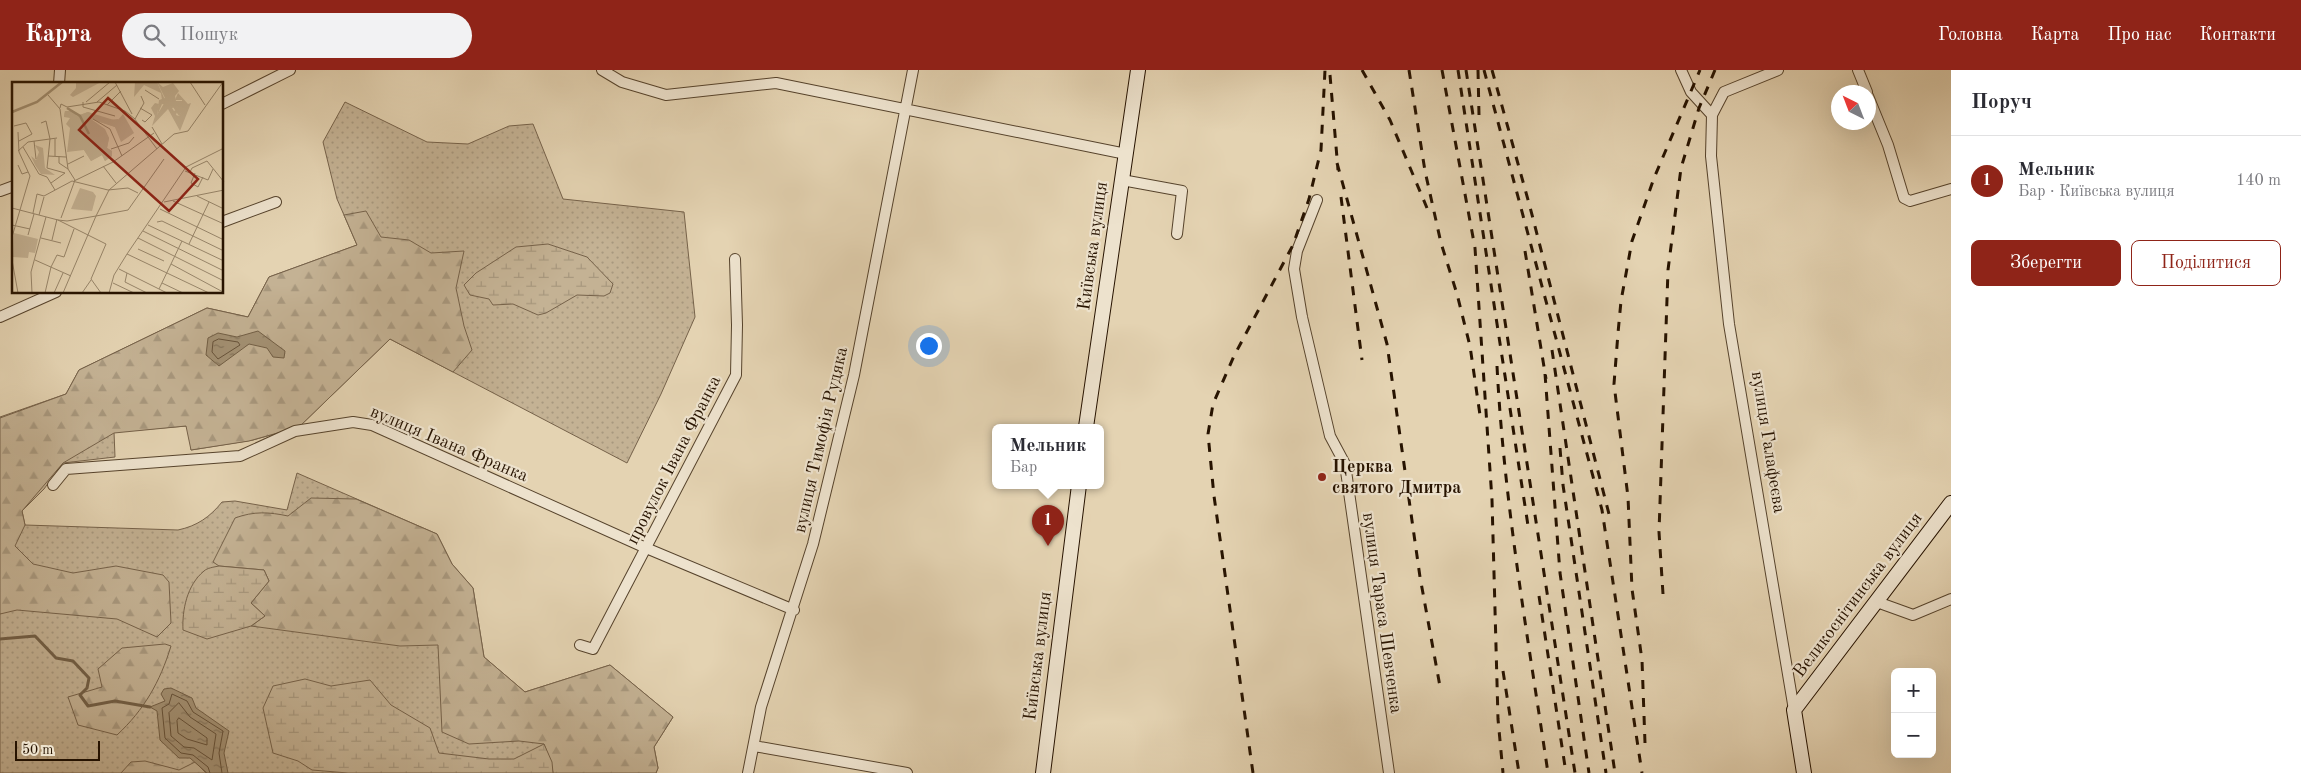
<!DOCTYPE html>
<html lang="uk">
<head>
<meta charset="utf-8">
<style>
	body { margin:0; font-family:"Old Standard TT",serif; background:#f2f2f3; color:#2b2b33 }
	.controls { position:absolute; right:15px; bottom:15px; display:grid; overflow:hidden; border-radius:8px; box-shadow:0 5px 20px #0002 }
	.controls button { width:45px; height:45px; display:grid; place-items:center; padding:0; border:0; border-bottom:1px solid #e1e1e2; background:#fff; color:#2b2b33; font:25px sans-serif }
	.compass { position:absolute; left:1831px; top:15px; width:45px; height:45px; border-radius:50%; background:#fff; box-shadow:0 5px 20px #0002; rotate:318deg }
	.scale { position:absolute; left:15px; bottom:12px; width:85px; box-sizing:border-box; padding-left:5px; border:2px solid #271300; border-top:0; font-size:14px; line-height:18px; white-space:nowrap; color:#271300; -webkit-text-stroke:4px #ede2cd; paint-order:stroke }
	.you { position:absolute; left:928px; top:275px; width:18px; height:18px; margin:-12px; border:4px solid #fff; border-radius:50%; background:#1a73e8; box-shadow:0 0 0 8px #1a73e833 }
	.badge { display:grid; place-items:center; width:32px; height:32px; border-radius:50%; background:#8f2418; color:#fff; font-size:16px; font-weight:700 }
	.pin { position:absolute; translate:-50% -41px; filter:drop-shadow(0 1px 2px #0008) }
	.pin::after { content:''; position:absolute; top:26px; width:18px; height:15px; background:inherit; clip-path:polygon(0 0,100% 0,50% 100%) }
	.popup { position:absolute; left:992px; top:354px; width:112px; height:65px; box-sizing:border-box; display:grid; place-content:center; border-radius:8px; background:#fff; filter:drop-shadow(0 1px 4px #0005); font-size:16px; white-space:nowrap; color:#7c7c81 }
	.popup b { font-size:19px; color:#2b2b33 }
	.popup::after { content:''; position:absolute; left:50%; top:100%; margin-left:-10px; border:10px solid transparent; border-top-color:#fff }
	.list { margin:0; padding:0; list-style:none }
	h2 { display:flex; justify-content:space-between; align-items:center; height:65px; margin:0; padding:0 20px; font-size:21px }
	h2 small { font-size:16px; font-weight:400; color:#7c7c81 }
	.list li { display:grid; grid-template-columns:32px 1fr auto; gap:15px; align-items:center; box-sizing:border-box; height:90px; padding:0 20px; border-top:1px solid #e1e1e2 }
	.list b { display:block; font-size:19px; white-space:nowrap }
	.list p { margin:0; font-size:16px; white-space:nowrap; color:#7c7c81 }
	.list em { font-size:16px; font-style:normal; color:#7c7c81 }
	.actions { display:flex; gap:10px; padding:15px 20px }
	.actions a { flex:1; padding:11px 0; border:1px solid #8f2418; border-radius:8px; text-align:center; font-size:18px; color:#8f2418 }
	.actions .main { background:#8f2418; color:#fff }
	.icon { flex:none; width:28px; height:28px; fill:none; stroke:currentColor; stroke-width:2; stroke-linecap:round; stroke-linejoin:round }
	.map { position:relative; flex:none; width:1951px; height:703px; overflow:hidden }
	header { display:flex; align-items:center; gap:30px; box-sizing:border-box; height:70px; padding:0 25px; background:#8f2418; color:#fff }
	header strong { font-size:24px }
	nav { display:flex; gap:28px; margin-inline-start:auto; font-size:18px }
	.search { width:350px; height:45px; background:#f2f2f3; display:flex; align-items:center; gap:12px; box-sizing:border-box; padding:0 18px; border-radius:28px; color:#7c7c81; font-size:19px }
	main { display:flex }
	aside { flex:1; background:#fff }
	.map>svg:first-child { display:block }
	.grass { fill:url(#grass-dots); stroke:#76624a }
	.forest { fill:url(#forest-firs); stroke:#76624a }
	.wetland { fill:url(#wetland-marsh); stroke:#76624a }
	.water { fill:url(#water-ripples); stroke:#725f46 }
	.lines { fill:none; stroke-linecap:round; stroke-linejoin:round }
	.shore { stroke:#66523a; stroke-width:1 }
	.stream { stroke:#725f46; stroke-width:3 }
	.street-casing { stroke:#56432c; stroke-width:12 }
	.secondary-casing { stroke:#271300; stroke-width:16 }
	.street { stroke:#ede2cd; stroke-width:10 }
	.secondary { stroke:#ede2cd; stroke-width:14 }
	.rail { stroke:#271300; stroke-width:3; stroke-dasharray:9 9; stroke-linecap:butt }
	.poi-dot { fill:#8f2418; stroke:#ede2cd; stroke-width:2 }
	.labels { text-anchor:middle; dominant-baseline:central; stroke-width:4.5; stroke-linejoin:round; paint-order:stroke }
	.street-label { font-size:18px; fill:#271300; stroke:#ede2cd }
	.poi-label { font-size:18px; font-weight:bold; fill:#271300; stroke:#ede2cd; text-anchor:start }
	.inset-river { fill:none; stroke:#a49275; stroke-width:2.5 }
	.inset-road { fill:none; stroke:#98866b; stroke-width:1 }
	.view { fill:#8f2418; fill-opacity:0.15; stroke:#8f2418; stroke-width:2.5 }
	.inset-edge { fill:none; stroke:#271300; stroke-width:2.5 }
</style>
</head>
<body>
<header>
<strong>Карта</strong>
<div class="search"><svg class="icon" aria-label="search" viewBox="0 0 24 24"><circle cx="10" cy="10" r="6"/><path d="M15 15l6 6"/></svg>Пошук</div>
<nav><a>Головна</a><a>Карта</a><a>Про нас</a><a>Контакти</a></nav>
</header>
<main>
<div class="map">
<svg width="1951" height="703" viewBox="0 0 1951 703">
	<defs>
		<pattern id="grass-dots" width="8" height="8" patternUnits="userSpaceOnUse" patternTransform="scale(1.25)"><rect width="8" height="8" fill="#c4b294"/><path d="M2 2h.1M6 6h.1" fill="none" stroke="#a8987e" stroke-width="1.8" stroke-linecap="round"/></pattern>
		<pattern id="forest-firs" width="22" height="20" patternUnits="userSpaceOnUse" patternTransform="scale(1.25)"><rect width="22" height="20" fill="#c4b294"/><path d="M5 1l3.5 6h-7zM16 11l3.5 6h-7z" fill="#a8987e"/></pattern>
		<pattern id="wetland-marsh" width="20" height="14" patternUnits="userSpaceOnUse" patternTransform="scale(1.25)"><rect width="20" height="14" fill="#c4b294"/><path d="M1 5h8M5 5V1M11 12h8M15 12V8" fill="none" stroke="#a8987e"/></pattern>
		<pattern id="water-ripples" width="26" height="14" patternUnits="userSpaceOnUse" patternTransform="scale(1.25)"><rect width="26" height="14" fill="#a49275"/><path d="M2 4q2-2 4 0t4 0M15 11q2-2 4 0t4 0" fill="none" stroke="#86765e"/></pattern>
	</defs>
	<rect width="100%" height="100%" fill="#e4d3b2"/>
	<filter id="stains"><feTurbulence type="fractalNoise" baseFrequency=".004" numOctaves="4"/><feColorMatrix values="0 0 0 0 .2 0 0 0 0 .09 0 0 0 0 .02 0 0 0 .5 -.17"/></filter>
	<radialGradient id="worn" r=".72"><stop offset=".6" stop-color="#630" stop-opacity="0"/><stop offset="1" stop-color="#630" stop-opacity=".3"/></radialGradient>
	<path class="grass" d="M345,32L427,72L468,74L509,56L533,54L563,129L684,142L695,247L661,324L627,393L390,269L299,357L253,370L191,380V364L186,356L114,362L115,387L63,393L44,419L22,441L25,455L178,460C197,456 210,447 222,432L235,431L287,440L297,403L437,464L452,494L473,518L484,587L525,622L610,595L673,647L654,677L658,698L656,703H0V347L66,324L79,300L207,238L248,247L269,207L357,175L337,129L323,72Z"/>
	<path class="forest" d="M366,141L381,167L409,170L431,183L464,181L456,218L464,256L472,280L453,302L390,269L299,357L249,371L191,380L186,356L114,363L63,393L22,441L25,455L15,476L33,494L73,503L116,496L163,505L169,512L171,553L157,567L117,549L17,540L0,544V348L66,324L79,300L207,238L248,247L269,207L357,175L344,145Z
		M311,428L356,429L437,464L452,494L473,518L484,587L525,622L610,595L673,647L654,677L658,698L656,703H553L551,692L544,674L519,671L469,674L442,662L438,575L400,576L251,556L265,546L251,533L269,511L264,500L219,496L213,492L235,448C254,441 269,442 288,446Z
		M165,574L171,576C160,612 144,640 117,665L78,655L68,627L102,617L98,599L122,578Z
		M145,691L179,700L195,692L206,703H121L131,692Z"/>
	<path class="wetland" d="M548,174L587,187L613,214L610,223L604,226L577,225L546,243L538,245L513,234L493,235L489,229L470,225L464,215L476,203L516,177Z
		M219,496L264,500L269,511L251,533L265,546L251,556L207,569L183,560C182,540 187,515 204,501C207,498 214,497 219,496Z
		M305,609L331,616L370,610L391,635L430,658L439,683L489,689H514L544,674L552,692L553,703H348L312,700L298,691L273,683L263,638L273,616Z"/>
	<path class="water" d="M258,261L285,281L284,288L273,287L267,278L249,274L219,296L206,285L208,268L218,263L237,267Z
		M171,618L192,628L196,638L229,661L224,683L228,703H207L190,688H179L160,670L157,641L150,637L165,631L161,624L164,619Z"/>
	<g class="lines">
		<path class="shore" d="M219,269L238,272L240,275L218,289L212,282L213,272Z
			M179,633L190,647L216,664L212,690L194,678L184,677L171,666L169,643Z
			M179,648L207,668V675L187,669L178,663L177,651Z
			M210,703L208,697L193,685L181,683L165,668L162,638L169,634L172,624L187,631L193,642L223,661L219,683L222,703"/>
		<path class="stream" d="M0,569L35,566L56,588L73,591L89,608L87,618L80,625L88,636L115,631L150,637"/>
		<defs>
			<path id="street" d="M602,0L622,12L666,25L776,13L1126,84
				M1681,0L1691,22L1712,45
				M1778,0L1724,22L1712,45L1711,86L1729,254L1794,640
				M1858,0L1867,22
				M59,14L60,0
				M1868,26L1888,75L1904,128L1910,131L1951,119
				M222,34L290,0
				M1122,110L1182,121L1177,164
				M0,121L14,116
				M1317,130L1297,181L1294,199L1302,247L1330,366L1345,394L1389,703
				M222,152L276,132
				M0,247L56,222
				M53,415L66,399L240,386L295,361L353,352L372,355L646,478L794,540
				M1877,532L1913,545L1951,529
				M580,575L593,579L736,305L737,255L735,189
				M754,676L907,703
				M748,703L761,637L813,474L854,305L913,0"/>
			<path id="secondary" d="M1086,357L1138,0
				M1043,703L1079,415
				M1804,703L1794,640L1951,433"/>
		</defs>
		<use href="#street" class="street-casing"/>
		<use href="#secondary" class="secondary-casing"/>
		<use href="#street" class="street"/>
		<use href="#secondary" class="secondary"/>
		<path class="rail" d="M1362,0L1390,50L1427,138
			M1409,0L1425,101L1441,173L1457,224L1470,276L1480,345
			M1442,0L1475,178L1492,430L1498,649L1503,703
			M1458,0L1529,462
			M1466,0L1575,703
			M1478,0L1479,45
			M1484,0L1602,440L1642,703
			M1492,0L1530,137L1609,444
			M1330,5L1338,100
			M1337,93L1387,274L1420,507L1441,622
			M1341,127L1362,290
			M1525,181L1546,309
			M1552,280L1615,703
			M1497,296C1504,433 1528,568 1548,703
			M1545,304L1560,503L1589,703
			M1560,378L1563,415L1606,703
			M1663,524L1659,462L1668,200L1681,98L1699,38L1715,0
			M1539,526L1566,703
			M1503,601L1519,703
			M1645,673L1642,590L1632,519L1628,427L1614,314L1618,263L1621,231L1632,171L1654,108L1700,0
			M1253,703L1214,426L1208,364L1213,334L1234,286L1293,175L1309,129L1321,80L1325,0"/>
	</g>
	<circle class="poi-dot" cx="1322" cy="407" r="5"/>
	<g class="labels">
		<g class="street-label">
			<text transform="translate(1093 176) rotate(-82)">Київська вулиця</text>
			<text transform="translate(821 370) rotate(-77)">вулиця Тимофія Рудяка</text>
			<text transform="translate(1768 372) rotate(81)">вулиця Галафеєва</text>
			<text transform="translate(449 374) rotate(23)">вулиця Івана Франка</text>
			<text transform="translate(674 390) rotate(-63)">провулок Івана Франка</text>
			<text transform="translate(1858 525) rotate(-53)">Великоснітинська вулиця</text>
			<text transform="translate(1382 543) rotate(82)">вулиця Тараса Шевченка</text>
			<text transform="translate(1038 586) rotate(-83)">Київська вулиця</text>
		</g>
		<g class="poi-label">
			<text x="1332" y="397">Церква<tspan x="1332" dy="21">святого Дмитра</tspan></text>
		</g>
	</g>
	<g transform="translate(12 12)">
		<rect width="211" height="211" fill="#e4d3b2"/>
		<path d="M145,0L151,5L161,1L167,9L163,14L164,19H171L172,27L167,34L161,25L150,22L145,34L147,18L153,16ZM53,29H62L65,34L76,30L105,39L111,32L122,51L109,60L103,45L79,37L93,47L97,56L95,66L100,69V74L93,79L90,73L79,79L72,68L55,70L58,46L54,42L58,36L52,35ZM2,151L26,157L23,171L17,170L16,176L1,175Z" fill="#c4b294"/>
		<path d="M89,0L61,15L58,13L64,6V1ZM123,0H145L153,18H150L149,11L132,3L122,15ZM166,11L176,22L179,21L168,49L156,27L140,44L143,34L139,26L143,21L147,22L145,33L153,20L164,25L160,26L162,29L166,27L164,33L167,34L171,27L170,18H163ZM53,29L65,34L76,30L97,38L106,37L110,44L105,49L103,45L79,37L77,40L83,47L79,50L74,52L73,48H80L71,37L64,36V40L59,33L52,35ZM88,46L97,56L95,66L100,69V74L93,79L90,73L79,79L72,68H66L71,63L70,53L92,72L89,65L92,61L85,52ZM23,63L31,66L33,86L43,93L29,92L23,83L19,74L24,78L27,70Z" fill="#c4b294"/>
		<path d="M68,106L81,110L84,114L80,129L59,127Z" fill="#c4b294"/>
		<path class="inset-river" d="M55,26L68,34L77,52M0,30L25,20L50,0"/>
		<path class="inset-road" d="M103,0L120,32M178,0L193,23M133,8L147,17M36,13L48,27L56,87L63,98L49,136M71,20V25L103,34M74,20L98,0M85,20L105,3M95,23L109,9M48,26L49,22L55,25L87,20L113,29L123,37L132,21L129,14M128,26L140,33L133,40L130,38M122,36L145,67M81,37L98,47L110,74M29,41L34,39L38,57L35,86L53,91L39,101M2,44L14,41L20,52L7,59M140,45L150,62M22,59L24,77M11,65L27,92L35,95L43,108M99,67L117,61L122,55M6,69L16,60L45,56M36,74L54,75M43,74V57M47,74V81L56,87M56,82L72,74M6,83L10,92L16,90M91,84L104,101M173,89L196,98L201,87M178,90L180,86L195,79L212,100M183,91L179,101L186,105L191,95M62,99L101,80L142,51M25,112L32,114L60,99L96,108L116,106L126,111M185,114L212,127M161,119L212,142M152,120L212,108M0,126L46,138L94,162L79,197L89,211M148,127L212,158M21,131L25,112M27,133L32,115M46,138L55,139L84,134L97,108L162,52L176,49L211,0M145,140L150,139L212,169M0,143L18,147M136,143L212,179M131,149L212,189M16,153L22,132M0,155L18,94L7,70L6,50M29,156L49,161M126,156L212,199M40,158L45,137M177,162L197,120M126,167L152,179M115,172L174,85L212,66M0,178L6,211M23,178L59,194M159,182L211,210M107,187L155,211M115,191L113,200L135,211M101,201L122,211M150,201L171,211M147,207L170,159M20,211L19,190L34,135M33,211L39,185L45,173L52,175L62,147M42,211L51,191M51,211L84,134L116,128L152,77M70,211L79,198M97,211L102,193L115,172L197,211"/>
		<path class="view" d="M96,16L186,97L157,129L67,48Z"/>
		<rect width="211" height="211" class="inset-edge"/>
	</g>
	<rect width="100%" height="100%" filter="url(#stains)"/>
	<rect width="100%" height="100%" fill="url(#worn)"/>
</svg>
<div class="controls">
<button>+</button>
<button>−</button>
</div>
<svg class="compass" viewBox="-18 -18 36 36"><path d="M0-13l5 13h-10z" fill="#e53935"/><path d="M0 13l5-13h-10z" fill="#7c7c81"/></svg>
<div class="scale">50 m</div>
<div class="you"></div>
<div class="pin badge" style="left:1048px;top:476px">1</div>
<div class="popup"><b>Мельник</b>Бар</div>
</div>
<aside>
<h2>Поруч<small></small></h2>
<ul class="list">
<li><span class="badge">1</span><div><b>Мельник</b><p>Бар · Київська вулиця</p></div><em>140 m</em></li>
</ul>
<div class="actions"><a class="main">Зберегти</a><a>Поділитися</a></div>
</aside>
</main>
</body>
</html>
